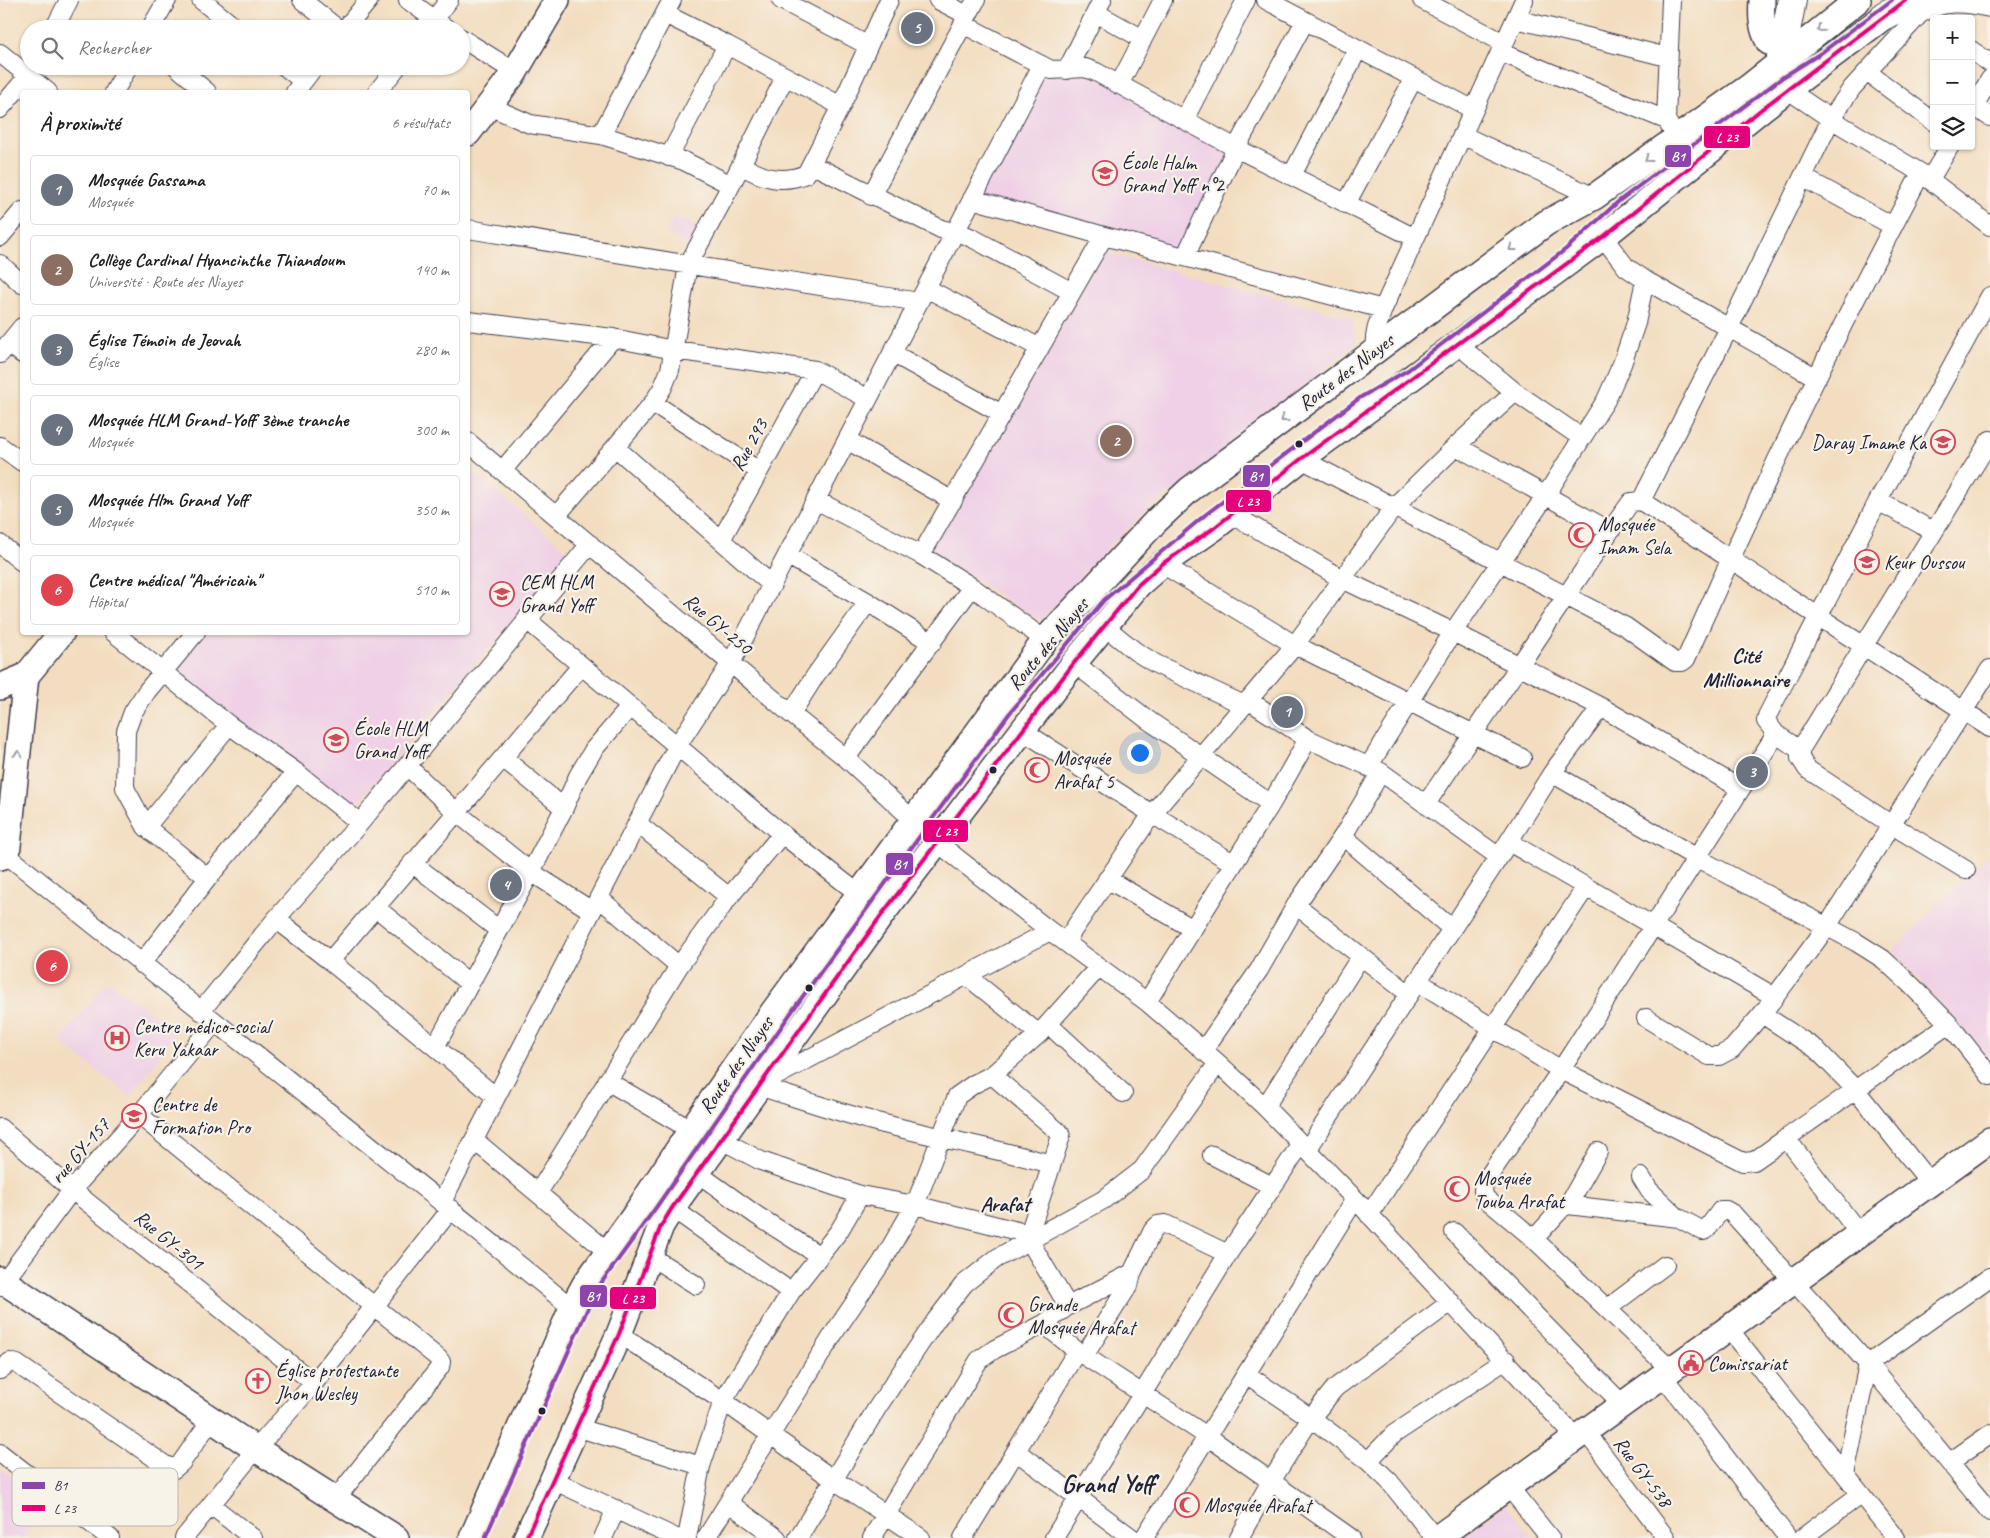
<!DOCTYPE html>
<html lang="fr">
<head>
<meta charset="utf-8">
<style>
	body { margin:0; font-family:Caveat,sans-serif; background:#f6f6f6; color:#202124 }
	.controls { position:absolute; right:15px; top:15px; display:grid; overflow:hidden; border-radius:5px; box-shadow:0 1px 4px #0004 }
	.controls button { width:45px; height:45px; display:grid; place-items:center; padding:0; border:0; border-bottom:1px solid #e0e0e0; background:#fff; color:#202124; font:25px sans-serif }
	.you { position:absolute; left:1139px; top:752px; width:18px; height:18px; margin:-12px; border:4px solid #fff; border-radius:50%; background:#1a73e8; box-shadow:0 0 0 8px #1a73e833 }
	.badge { display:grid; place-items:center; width:32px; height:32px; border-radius:50%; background:#d1495b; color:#fff; font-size:16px; font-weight:700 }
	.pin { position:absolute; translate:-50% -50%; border:2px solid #fff; box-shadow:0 1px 5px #0006 }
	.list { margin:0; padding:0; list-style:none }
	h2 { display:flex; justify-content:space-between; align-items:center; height:65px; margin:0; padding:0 20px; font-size:21px }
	h2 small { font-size:16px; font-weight:400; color:#757577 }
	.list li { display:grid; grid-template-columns:32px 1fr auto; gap:15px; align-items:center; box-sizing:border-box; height:70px; margin:0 10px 10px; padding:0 10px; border:1px solid #e0e0e0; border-radius:5px }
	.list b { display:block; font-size:19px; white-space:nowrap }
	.list p { margin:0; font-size:16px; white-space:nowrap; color:#757577 }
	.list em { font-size:16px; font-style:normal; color:#757577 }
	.icon { flex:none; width:28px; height:28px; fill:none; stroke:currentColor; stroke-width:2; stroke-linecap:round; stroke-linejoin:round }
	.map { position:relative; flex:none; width:1990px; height:1538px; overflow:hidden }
	.search { position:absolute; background:#fff; box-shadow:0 1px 4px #0004; left:20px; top:20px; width:450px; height:55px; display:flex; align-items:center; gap:12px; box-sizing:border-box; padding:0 18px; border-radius:28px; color:#757577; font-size:19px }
	.panel { position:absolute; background:#fff; box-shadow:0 1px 4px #0004; left:20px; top:90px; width:450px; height:545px; border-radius:5px }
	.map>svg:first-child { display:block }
	.built { fill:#efd0e6 }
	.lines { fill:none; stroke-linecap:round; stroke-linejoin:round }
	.street-casing { stroke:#413e4f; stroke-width:20 }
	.secondary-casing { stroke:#413e4f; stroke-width:28 }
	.highway-casing { stroke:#413e4f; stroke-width:30 }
	.street { stroke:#fff; stroke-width:18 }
	.secondary { stroke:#fff; stroke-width:25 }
	.highway { stroke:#fff; stroke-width:28 }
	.bus-1-casing { stroke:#f7f3e8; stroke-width:8 }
	.bus-2-casing { stroke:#f7f3e8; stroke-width:8 }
	.bus-1 { stroke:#8e44ad; stroke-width:4 }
	.bus-2 { stroke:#e5007d; stroke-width:4 }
	.oneway { stroke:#9c9ca7 }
	.bus-dot { fill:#22223b; stroke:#f7f3e8; stroke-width:2 }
	.labels { text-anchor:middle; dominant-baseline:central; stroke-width:4.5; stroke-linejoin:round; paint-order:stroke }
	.poi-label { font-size:20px; fill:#22223b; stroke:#f7f3e8; text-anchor:start }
	.street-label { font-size:20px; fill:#22223b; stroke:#f7f3e8 }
	.neighbourhood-label { font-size:21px; font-weight:bold; fill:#22223b; stroke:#f7f3e8 }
	.district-label { font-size:25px; font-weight:bold; fill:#22223b; stroke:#f7f3e8 }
	.key { fill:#f7f3e8; stroke:#b7b4b4; stroke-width:1 }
	.key-label { font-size:14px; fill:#22223b }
	.line-badge { stroke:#f7f3e8; stroke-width:2 }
	.badge-label { font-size:14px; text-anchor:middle; font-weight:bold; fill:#fff }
</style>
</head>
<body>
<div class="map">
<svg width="1990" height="1538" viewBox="0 0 1990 1538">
	<rect width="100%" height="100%" fill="#f7f3e8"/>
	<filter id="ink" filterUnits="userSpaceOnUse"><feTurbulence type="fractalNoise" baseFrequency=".02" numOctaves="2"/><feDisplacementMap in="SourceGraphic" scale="10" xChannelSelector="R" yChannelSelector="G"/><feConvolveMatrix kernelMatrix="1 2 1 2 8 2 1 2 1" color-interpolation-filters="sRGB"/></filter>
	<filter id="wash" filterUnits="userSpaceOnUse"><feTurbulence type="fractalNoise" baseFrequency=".0096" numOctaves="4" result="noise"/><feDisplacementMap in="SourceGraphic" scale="20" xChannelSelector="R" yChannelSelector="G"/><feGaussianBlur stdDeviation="1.12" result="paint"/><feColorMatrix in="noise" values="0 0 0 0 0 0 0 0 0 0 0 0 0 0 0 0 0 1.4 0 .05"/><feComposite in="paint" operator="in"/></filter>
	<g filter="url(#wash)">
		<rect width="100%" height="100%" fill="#f3ddc0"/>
		<path class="built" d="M1043,70L1095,75L1232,149L1183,252L977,197Z
			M674,216L698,227L691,246L666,233Z
			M1103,252L1352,318L1356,343L1205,468L1148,509L1094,562L1041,621L928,551L1012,415Z
			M468,468L572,555L473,666L352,810L172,670L205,633L468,632Z
			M1990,853V1063L1893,950Z
			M107,981L168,1024L173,1036L168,1045L130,1097L59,1041Z
			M0,1468L50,1505L23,1538H0Z
			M1506,1505L1532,1538H1462Z"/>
	</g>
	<g filter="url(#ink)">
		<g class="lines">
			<defs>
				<path id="street" d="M201,0L237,29
					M302,0L338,29
					M408,0L447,29
					M781,0L867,45
					M938,0L967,15
					M1266,0L1474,110
					M1422,0L1504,43
					M1096,13L1143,39
					M665,14L727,45L841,106
					M1516,19L1667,57
					M963,24L1051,70L1085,68L1096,72L1236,148L1415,238
					M54,29L69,0
					M150,29L167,0
					M345,29L369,0
					M427,29L449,0
					M461,38L515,72
					M1971,50L1990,63
					M1500,52L1666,120
					M0,53L48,92
					M176,66L207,92
					M284,66L303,81
					M1067,70L1102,0
					M1867,72L1934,122
					M1119,85L1163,0
					M1788,90L1831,119L1921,173L1990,226
					M114,92L129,66
					M295,92L315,66
					M377,92L398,66
					M489,106L530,124L601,135L684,161L731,185
					M1974,106L1990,117
					M0,109L28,76L33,66
					M1971,111L1990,79
					M1184,120L1246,0
					M1671,128L1666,120L1671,0
					M601,135L672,0
					M1462,135L1594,197
					M669,157L727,45
					M811,164L941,229L965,235L974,239L1072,292
					M741,165C762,178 782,184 806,174L841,106L889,0
					M1292,175L1358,49
					M1804,178L1893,226
					M1930,179L1950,146
					M871,196L976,0
					M972,199L1104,236L1383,309
					M1346,204L1414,78
					M468,229L919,302
					M0,237L22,211
					M1603,237L1626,267L1645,280L1817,378
					M1185,257L1236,148L1305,21
					M0,264L22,284
					M926,288L1040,348
					M468,321L613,338L674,350L815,370L868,399
					M9,343L22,354
					M1457,344L1515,392L1582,438
					M1375,351C1373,336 1378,323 1383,309L1524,0
					M892,353L1002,414
					M0,354L22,327
					M653,403L759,471
					M847,440L953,501
					M468,442L791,714L846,758L938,843L1050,931L1147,1002L1218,1063L1265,1107L1355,1199L1577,1439
					M0,446L22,462
					M1456,446L1610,531
					M615,447L772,585
					M1301,459L1626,627L1675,662H1682L1686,659C1758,494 1837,332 1921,173
					M502,471L613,338
					M816,500L921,555L972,587L1045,640
					M1641,501L1729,328L1831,119L1852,88L1920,14C1943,0 1964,2 1990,8
					M1878,501L1933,531
					M1232,514L1342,579L1453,632L1601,707L1741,789
					M556,516L653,403L663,387L670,370L688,265L731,185L785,77
					M721,540L815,370
					M0,544L22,562
					M787,555L868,602L932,643
					M921,555L1104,236
					M1162,564L1295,645L1522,758
					M526,619L782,834L859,894
					M1103,625L1135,651L1156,664L1244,705
					M113,632L229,725L296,772L360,823
					M196,632L147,691L133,712L126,731L125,788L146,827L208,878
					M1074,663L1148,720L1271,804
					M1248,700L1308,739L1381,772L1499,857
					M791,714L815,676L868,602
					M1023,731L1152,814L1233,863
					M1800,750L1990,440
					M503,758L564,808
					M846,758L972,587
					M407,766L456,812L531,872L592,911
					M1368,767L1453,632L1546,495L1606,400L1622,364L1636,323L1645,280
					M1552,773L1697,858L1856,942L1883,959L1911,985L1949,1024L1990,1076
					M1426,804L1610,531L1631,502L1641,501L1990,728
					M637,823L729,897
					M146,827L229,725
					M1343,836L1452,929
					M1509,842L1773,996
					M7,855C195,1007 385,1155 572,1308
					M412,863L499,930
					M1966,870L1892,825L1807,769L1800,758V750L1776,734L1766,721L1767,716L1878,501L1990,296
					M1107,879L1193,929
					M599,898L679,966
					M1296,905L1409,994
					M375,907L470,984
					M276,919L330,961L496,1097
					M1065,942L1152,814L1295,645L1394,507L1456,446L1515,392
					M330,961L581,666
					M141,964L208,878L296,772
					M967,976L1039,1034
					M1417,981L1561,1070L1743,1162L1754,1161L1949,1024
					M1147,1002L1271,804L1308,739
					M201,1011L276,919L360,823L590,544
					M1762,1014L1816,1049L1855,1089L1930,1183
					M1646,1018L1709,1056H1719L1732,1049L1762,1014L1826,928L1990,669
					M1048,1024L1123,1093
					M435,1047L531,872L564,808L578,776L594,749L630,707
					M1203,1051L1259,970L1296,905L1343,836L1381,772
					M992,1075L1060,1133L1061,1136L1029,1234V1240L1068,1306
					M607,1081L691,1130
					M765,1082L1050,931
					M758,1086C794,1097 829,1109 865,1119C927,1136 990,1147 1051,1164
					M1265,1107L1361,956
					M139,1115L438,1358L441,1362L440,1367L335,1500
					M0,1128L72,1190L314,1383
					M1786,1138L1859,1233
					M720,1139L761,1161L860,1195L915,1205L1029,1234
					M474,1140L608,1252
					M1307,1150L1499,857L1552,773L1601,707
					M1212,1155L1272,1186
					M696,1172L756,1215L820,1256
					M1641,1177L1649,1190L1678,1218
					M538,1193L679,966L729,897L782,834
					M442,1202L677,746L731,663L1042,65
					M1568,1205L1598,1152
					M672,1208L791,1292
					M1369,1215L1586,887
					M1454,1232L1622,1404
					M1534,1239L1562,1208L1568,1205L1679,1218L1703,1231L1706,1230L1721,1210H1726L1733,1214L1868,1364L1990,1512
					M650,1256L696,1285
					M0,1287L72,1190L139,1115L215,1022
					M1608,1308L1665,1265
					M1044,1324L1077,1351L1207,1436L1351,1538
					M1728,1328L1896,1538
					M619,1334L723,1401L834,1480L921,1538
					M1084,1356L1129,1285L1132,1273
					M1670,1369L1534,1239L1485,1198L1483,1191L1484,1183L1561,1070L1776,734
					M0,1370L10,1362L17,1364L165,1465L174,1469L181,1463L211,1420
					M1246,1374L1311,1418L1368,1461L1389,1481L1435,1538
					M1662,1375L1788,1538
					M576,1427L701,1466
					M1586,1432L1666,1538
					M1017,1452L1132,1538
					M0,1453L110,1538
					M1368,1461L1394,1434L1506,1360
					M1950,1462L1990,1434
					M1845,1474L1868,1364L1990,1277
					M553,1480L676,1538
					M1509,1487L1550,1538
					M729,1503L777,1538
					M211,1505L253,1538
					M184,1538L256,1449L314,1383L451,1209
					M603,1538L616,1509
					M687,1538L701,1466L723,1401L791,1292L839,1231L860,1195
					M706,1538L836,1330L882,1262L915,1205L957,1096L974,1084L992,1075L1039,1034L1098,968
					M798,1538L877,1408L936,1320L964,1284L997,1258L1103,1200L1142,1170L1218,1063
					M872,1538L979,1360L995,1349L1044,1324L1068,1306L1132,1273L1153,1230L1158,1225L1165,1224L1228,1254
					M963,1538L1077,1351
					M1054,1538L1228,1254L1301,1144
					M1144,1538L1355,1199
					M1239,1538L1270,1483L1311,1418L1335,1388L1451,1302
					M1802,1538L1861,1494"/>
				<path id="secondary" d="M1762,0C1761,16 1761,28 1769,42L1782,46
					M468,133L515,72L557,0
					M0,687L26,676L62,632
					M0,857L7,855L26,676
					M0,1279L256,1449L396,1538
					M472,1538L572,1308L585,1284L634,1216L691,1130L773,1012L1045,640L1156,521L1189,490L1546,223L1594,197L1749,87L1858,0
					M526,1538L619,1334L661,1226L672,1208L883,913L1074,663L1138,585L1162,564L1214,528L1301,459L1603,237L1763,108L1902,3
					M1437,1538L1990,1140"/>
				<path id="highway" d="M1885,15L1914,0
					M1780,63L1792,0"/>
			</defs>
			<use href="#street" class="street-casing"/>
			<use href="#secondary" class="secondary-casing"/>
			<use href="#highway" class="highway-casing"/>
			<use href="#street" class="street"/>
			<use href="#secondary" class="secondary"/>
			<use href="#highway" class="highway"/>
			<defs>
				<path id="bus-1" d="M485,1538L596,1290L657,1206L795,1007L1009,714L1104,600L1205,515L1361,397L1408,370L1566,249L1619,201L1783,77L1821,53L1892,0"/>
				<path id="bus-2" d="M526,1538L619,1334L661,1226L672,1208L883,913L1074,663L1138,585L1162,564L1214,528L1301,459L1603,237L1763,108L1906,0"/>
			</defs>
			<use href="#bus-1" class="bus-1-casing"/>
			<use href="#bus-2" class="bus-2-casing"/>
			<use href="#bus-1" class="bus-1"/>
			<use href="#bus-2" class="bus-2"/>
		</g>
		<defs><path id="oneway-chevron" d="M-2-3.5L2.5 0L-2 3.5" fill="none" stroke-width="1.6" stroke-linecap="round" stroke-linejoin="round" transform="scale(1.25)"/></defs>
		<g class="oneway">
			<use href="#oneway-chevron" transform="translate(1820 29) rotate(141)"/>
			<use href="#oneway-chevron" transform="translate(1648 159) rotate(144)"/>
			<use href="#oneway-chevron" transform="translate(1512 248) rotate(143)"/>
			<use href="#oneway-chevron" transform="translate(1284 419) rotate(143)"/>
			<use href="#oneway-chevron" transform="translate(18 754) rotate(-85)"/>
		</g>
	</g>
	<defs>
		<symbol id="school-ring" viewBox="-11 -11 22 22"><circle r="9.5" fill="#f7f3e8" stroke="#d1495b" stroke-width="1.5"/><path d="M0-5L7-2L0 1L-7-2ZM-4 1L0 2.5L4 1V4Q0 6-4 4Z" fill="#d1495b"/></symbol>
		<symbol id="mosque-ring" viewBox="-11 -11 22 22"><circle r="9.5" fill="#f7f3e8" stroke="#d1495b" stroke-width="1.5"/><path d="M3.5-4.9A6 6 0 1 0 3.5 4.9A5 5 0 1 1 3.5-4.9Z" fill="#d1495b"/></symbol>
		<symbol id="hospital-ring" viewBox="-11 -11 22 22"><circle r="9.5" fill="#f7f3e8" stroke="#d1495b" stroke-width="1.5"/><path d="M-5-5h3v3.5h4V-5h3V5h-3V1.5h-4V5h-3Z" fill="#d1495b"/></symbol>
		<symbol id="university-ring" viewBox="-11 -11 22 22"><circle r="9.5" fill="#f7f3e8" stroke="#d1495b" stroke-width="1.5"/><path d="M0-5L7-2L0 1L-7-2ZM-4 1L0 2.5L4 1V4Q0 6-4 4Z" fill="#d1495b"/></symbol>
		<symbol id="civic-ring" viewBox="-11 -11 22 22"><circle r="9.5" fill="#f7f3e8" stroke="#d1495b" stroke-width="1.5"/><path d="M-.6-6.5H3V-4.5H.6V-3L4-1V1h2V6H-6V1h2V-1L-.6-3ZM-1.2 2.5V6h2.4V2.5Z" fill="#d1495b"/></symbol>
		<symbol id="church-ring" viewBox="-11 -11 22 22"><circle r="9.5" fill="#f7f3e8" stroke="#d1495b" stroke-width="1.5"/><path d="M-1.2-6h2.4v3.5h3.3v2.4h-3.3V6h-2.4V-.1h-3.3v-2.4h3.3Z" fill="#d1495b"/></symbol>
	</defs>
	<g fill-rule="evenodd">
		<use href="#school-ring" x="1091" y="159" width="28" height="28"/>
		<use href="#school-ring" x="1929" y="428" width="28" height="28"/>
		<use href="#mosque-ring" x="1567" y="521" width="28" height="28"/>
		<use href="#school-ring" x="1853" y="548" width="28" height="28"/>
		<use href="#school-ring" x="488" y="580" width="28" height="28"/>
		<use href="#school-ring" x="322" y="726" width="28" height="28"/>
		<use href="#mosque-ring" x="1023" y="756" width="28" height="28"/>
		<use href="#hospital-ring" x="103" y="1024" width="28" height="28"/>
		<use href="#university-ring" x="120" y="1102" width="28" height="28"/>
		<use href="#mosque-ring" x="1443" y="1175" width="28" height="28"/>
		<use href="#mosque-ring" x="997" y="1301" width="28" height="28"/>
		<use href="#civic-ring" x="1677" y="1349" width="28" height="28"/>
		<use href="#church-ring" x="244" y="1367" width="28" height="28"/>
		<use href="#mosque-ring" x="1173" y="1491" width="28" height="28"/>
	</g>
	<g class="bus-dot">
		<circle cx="1299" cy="444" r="4.5"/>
		<circle cx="993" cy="770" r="4.5"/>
		<circle cx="809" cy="988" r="4.5"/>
		<circle cx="542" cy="1411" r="4.5"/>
	</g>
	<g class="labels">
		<g class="poi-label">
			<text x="1122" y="162">École Halm<tspan x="1122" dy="23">Grand Yoff n°2</tspan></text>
			<text x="1926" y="442" text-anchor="end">Daray Imame Ka</text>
			<text x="1598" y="524">Mosquée<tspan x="1598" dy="23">Imam Sela</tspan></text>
			<text x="1884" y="562">Keur Oussou</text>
			<text x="520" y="582">CEM HLM<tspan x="520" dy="23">Grand Yoff</tspan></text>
			<text x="354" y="728">École HLM<tspan x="354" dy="23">Grand Yoff</tspan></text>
			<text x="1054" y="758">Mosquée<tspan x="1054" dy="23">Arafat 5</tspan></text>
			<text x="134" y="1026">Centre médico-social<tspan x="134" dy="23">Keru Yakaar</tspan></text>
			<text x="152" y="1104">Centre de<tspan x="152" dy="23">Formation Pro</tspan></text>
			<text x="1474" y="1178">Mosquée<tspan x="1474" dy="23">Touba Arafat</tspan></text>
			<text x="1028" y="1304">Grande<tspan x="1028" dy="23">Mosquée Arafat</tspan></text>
			<text x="1708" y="1363">Comissariat</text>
			<text x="276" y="1370">Église protestante<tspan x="276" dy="23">Jhon Wesley</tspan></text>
			<text x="1204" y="1505">Mosquée Arafat</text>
		</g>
		<g class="street-label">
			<text transform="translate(1346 372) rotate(-37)">Route des Niayes</text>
			<text transform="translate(749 445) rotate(-61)">Rue 293</text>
			<text transform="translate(718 624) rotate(40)">Rue GY-250</text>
			<text transform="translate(1048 644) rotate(-50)">Route des Niayes</text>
			<text transform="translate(736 1065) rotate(-55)">Route des Niayes</text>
			<text transform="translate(80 1151) rotate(-49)">rue GY-157</text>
			<text transform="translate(169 1240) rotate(39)">Rue GY-301</text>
			<text transform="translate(1643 1472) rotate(53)">Rue GY-538</text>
		</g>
		<g class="neighbourhood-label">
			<text x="1746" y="656">Cité<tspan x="1746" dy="24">Millionnaire</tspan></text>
			<text x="1005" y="1204">Arafat</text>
		</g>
		<g class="district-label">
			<text x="1108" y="1484">Grand Yoff</text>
		</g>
	</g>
	<rect x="12" y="1468" width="166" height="58" rx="8" class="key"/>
	<rect x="22" y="1482" width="23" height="7" fill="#8e44ad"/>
	<rect x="22" y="1505" width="23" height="6" fill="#e5007d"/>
	<g class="key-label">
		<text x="54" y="1490">B1</text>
		<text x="54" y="1513">L 23</text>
	</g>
	<g class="line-badge">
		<rect x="1703" y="125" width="48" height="24" rx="5" fill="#e5007d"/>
		<rect x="1664" y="144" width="28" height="24" rx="5" fill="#8e44ad"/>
		<rect x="1242" y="464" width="29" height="24" rx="5" fill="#8e44ad"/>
		<rect x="1225" y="489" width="47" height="24" rx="5" fill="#e5007d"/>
		<rect x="922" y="819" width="47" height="24" rx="5" fill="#e5007d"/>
		<rect x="885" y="852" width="29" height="24" rx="5" fill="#8e44ad"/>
		<rect x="579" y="1284" width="29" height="24" rx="5" fill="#8e44ad"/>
		<rect x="609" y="1286" width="48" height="24" rx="5" fill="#e5007d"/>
	</g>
	<g class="badge-label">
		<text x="1727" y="142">L 23</text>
		<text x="1678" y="161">B1</text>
		<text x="1256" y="481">B1</text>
		<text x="1248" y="506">L 23</text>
		<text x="946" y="836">L 23</text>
		<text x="900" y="869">B1</text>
		<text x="593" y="1301">B1</text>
		<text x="633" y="1303">L 23</text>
	</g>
</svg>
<div class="controls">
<button>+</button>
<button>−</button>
<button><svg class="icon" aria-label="layers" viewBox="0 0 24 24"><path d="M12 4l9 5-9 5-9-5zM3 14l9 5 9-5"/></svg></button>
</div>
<div class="you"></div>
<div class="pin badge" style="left:1287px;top:712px;background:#6b7280">1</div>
<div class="pin badge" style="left:1116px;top:441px;background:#8d6e63">2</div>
<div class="pin badge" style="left:1752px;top:772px;background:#6b7280">3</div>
<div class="pin badge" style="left:506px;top:885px;background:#6b7280">4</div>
<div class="pin badge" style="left:917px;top:28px;background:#6b7280">5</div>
<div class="pin badge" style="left:52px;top:966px;background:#e0444e">6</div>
<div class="search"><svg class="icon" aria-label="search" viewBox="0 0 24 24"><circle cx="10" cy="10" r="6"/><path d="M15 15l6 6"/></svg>Rechercher</div>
<section class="panel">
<h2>À proximité<small>6 résultats</small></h2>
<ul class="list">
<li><span class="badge" style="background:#6b7280">1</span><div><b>Mosquée Gassama</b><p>Mosquée</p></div><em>70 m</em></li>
<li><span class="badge" style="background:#8d6e63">2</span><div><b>Collège Cardinal Hyancinthe Thiandoum</b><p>Université · Route des Niayes</p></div><em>140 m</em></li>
<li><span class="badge" style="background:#6b7280">3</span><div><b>Église Témoin de Jeovah</b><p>Église</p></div><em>280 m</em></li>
<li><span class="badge" style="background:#6b7280">4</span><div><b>Mosquée HLM Grand-Yoff 3ème tranche</b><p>Mosquée</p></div><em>300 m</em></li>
<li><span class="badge" style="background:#6b7280">5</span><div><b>Mosquée Hlm Grand Yoff</b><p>Mosquée</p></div><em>350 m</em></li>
<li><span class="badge" style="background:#e0444e">6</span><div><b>Centre médical &quot;Américain&quot;</b><p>Hôpital</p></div><em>510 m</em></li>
</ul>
</section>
</div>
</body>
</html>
